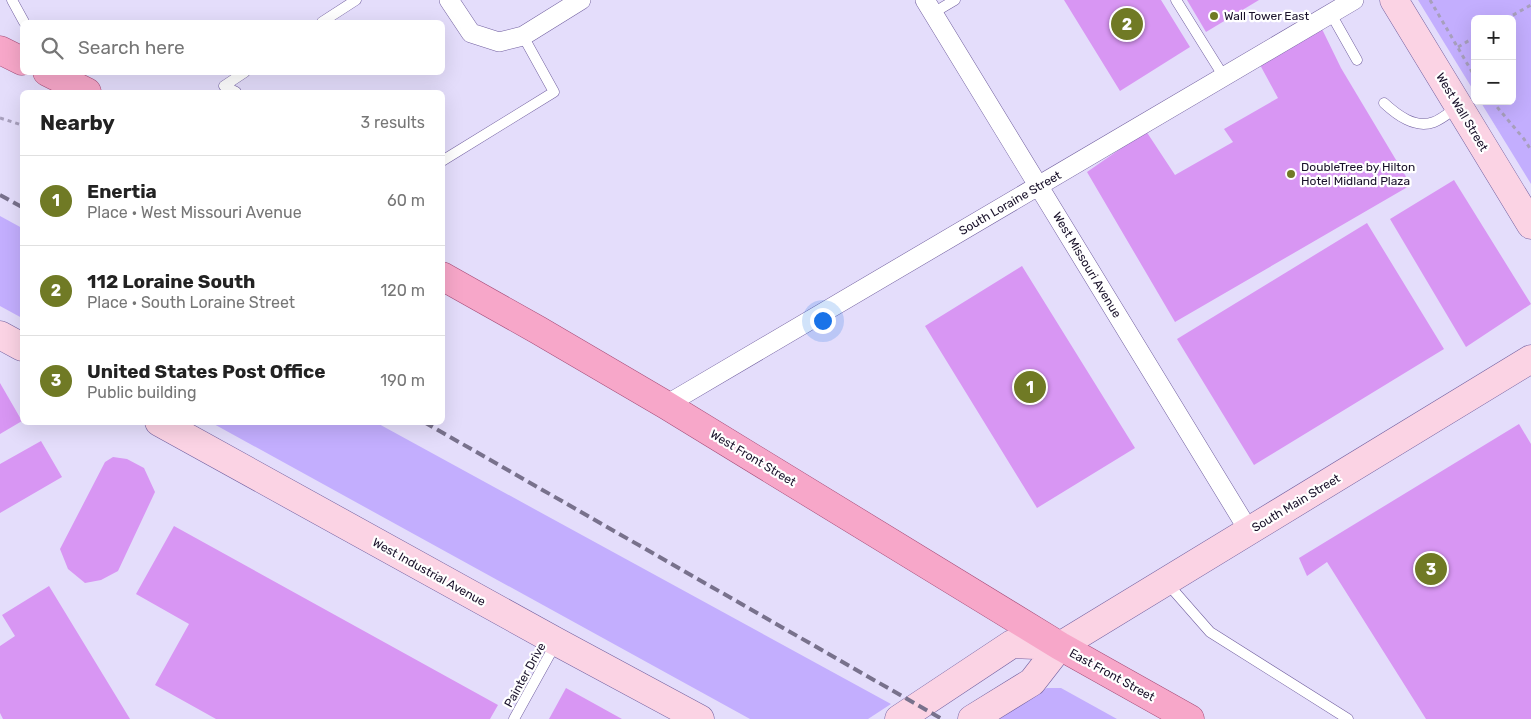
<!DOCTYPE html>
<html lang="en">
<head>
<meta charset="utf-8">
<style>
	body { margin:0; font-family:Rubik,sans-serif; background:#f6f6f6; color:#222 }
	.controls { position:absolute; right:15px; top:15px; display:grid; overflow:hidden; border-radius:8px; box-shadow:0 5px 20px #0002 }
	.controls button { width:45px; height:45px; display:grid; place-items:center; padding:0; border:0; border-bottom:1px solid #e0e0e0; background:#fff; color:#222; font:25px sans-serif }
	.you { position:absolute; left:822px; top:320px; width:18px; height:18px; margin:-12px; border:4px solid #fff; border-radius:50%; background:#1a73e8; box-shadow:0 0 0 8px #1a73e833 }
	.badge { display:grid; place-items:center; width:32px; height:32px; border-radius:50%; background:#707a25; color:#fff; font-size:16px; font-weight:700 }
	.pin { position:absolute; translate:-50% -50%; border:2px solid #fff; box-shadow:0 1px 5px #0006 }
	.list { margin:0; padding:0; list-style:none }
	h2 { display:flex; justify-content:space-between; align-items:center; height:65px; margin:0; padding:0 20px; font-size:21px }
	h2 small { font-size:16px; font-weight:400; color:#767676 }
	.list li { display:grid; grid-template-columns:32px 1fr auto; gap:15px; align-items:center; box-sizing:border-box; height:90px; padding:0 20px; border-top:1px solid #e0e0e0 }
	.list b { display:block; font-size:19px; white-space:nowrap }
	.list p { margin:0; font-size:16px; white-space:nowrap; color:#767676 }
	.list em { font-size:16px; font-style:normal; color:#767676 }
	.icon { flex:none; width:28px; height:28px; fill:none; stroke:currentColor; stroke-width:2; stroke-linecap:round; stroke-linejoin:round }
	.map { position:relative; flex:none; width:1531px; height:719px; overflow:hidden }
	.search { position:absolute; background:#fff; box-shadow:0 5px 20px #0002; left:20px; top:20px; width:425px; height:55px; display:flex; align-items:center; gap:12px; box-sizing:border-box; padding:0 18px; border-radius:8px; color:#767676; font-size:19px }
	.panel { position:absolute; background:#fff; box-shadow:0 5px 20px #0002; left:20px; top:90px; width:425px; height:335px; border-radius:8px }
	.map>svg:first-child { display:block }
	.green { fill:#c3aefe }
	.building { fill:#d896f3 }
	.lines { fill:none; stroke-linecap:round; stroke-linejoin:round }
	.lane-casing { stroke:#7260a0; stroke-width:11 }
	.street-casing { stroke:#7260a0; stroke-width:20 }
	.secondary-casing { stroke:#7260a0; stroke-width:29 }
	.primary-casing { stroke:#a54d7a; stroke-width:29 }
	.path { stroke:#a79fbc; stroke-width:3; stroke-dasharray:4 4; stroke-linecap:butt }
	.lane { stroke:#fff; stroke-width:10 }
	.street { stroke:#fff; stroke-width:19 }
	.secondary { stroke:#fbd3e4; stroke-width:28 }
	.primary { stroke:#f7a7c9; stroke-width:28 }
	.rail { stroke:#78718c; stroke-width:4; stroke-dasharray:10 5; stroke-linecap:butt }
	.poi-dot { fill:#707a25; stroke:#fff; stroke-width:2 }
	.labels { text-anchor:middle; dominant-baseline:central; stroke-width:4.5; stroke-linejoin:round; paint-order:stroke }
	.poi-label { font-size:12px; fill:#19112a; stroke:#fff; text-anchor:start }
	.street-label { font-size:12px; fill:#19112a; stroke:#fff }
</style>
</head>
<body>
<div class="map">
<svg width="1531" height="719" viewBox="0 0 1531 719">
	<rect width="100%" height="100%" fill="#e4ddfb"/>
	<path class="green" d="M1418,0H1531V184L1480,101H1512V19H1475V93Z
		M0,216L22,228V318L0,306Z
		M212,423H377L891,704L868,719H750Z
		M1047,688H1061L1117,719H997Z"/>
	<path class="building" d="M1064,0H1161L1190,47L1120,91Z
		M1187,0H1259L1206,32Z
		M1321,27L1341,68L1411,185L1175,322L1087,172L1146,131L1175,175L1233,142L1224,129L1278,98L1259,63Z
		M1454,180L1531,304L1466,347L1390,219Z
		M1367,223L1444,349L1254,465L1177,339Z
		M1022,266L1135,448L1037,508L925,326Z
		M0,383L22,421L0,434Z
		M1519,424L1531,444V719H1426L1327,562L1307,576L1299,558Z
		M41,441L62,477L0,513V464Z
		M113,457L127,459L144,468L155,492L118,571L101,580L85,583L68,569L60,549L105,462Z
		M174,526L498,705L490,719H216L155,685L189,624L136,594Z
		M49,586L130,719H3L0,713V646L15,636L2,615Z
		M566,688L622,719H549Z"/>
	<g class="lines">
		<defs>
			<path id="lane" d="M12,0L24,22
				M1176,0L1224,77
				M933,13L955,0
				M1331,14L1357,60
				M322,22L356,0
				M236,92L224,86L245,72
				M1384,103C1397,115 1415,129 1434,122C1442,119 1450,112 1457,107
				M442,161L554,92L523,36
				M1167,583L1210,632L1348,719
				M514,719L556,643"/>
			<path id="street" d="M449,0L471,33L499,42L523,36L581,0
				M925,0L1249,531
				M666,405L1354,0"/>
			<path id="secondary" d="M1394,0L1531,225
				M0,335L22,347
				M159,422L557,642L700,719
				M899,719L1012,644L1060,646
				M972,719L1032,682L1060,646L1531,359"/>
			<path id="primary" d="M0,50L22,61
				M47,72L87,92
				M442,276L538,330L666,405L1060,646L1190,719"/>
		</defs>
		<use href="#lane" class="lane-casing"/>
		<use href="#street" class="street-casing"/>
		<use href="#secondary" class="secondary-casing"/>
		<use href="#primary" class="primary-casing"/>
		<path class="path" d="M1430,0L1475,77
			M1506,19L1531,5
			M1458,47L1475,37
			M1492,101L1524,139L1531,150
			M0,118L22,125"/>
		<use href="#lane" class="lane"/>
		<use href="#street" class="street"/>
		<use href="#secondary" class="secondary"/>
		<use href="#primary" class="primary"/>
		<path class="rail" d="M0,195L22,207
			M424,422L942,719"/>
	</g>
	<g class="poi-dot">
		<circle cx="1214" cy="16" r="5"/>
		<circle cx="1291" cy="174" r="5"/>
	</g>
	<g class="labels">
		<g class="poi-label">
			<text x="1224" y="16">Wall Tower East</text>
			<text x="1301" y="167">DoubleTree by Hilton<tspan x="1301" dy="14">Hotel Midland Plaza</tspan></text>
		</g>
		<g class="street-label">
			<text transform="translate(1462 112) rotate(59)">West Wall Street</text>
			<text transform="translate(1010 203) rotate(-30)">South Loraine Street</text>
			<text transform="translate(1087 265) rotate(59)">West Missouri Avenue</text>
			<text transform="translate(753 458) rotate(31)">West Front Street</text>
			<text transform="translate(1296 503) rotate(-31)">South Main Street</text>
			<text transform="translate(429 572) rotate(29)">West Industrial Avenue</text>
			<text transform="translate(525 675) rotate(-61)">Painter Drive</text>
			<text transform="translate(1112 675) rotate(29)">East Front Street</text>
		</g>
	</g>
</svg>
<div class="controls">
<button>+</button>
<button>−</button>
</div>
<div class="you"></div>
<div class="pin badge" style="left:1030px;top:387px">1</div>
<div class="pin badge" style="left:1127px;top:24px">2</div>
<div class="pin badge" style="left:1431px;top:569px">3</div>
<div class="search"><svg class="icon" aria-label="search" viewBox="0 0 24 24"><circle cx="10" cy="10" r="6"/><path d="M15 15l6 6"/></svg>Search here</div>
<section class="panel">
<h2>Nearby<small>3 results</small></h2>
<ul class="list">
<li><span class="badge">1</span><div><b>Enertia</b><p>Place · West Missouri Avenue</p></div><em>60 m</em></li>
<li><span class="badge">2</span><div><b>112 Loraine South</b><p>Place · South Loraine Street</p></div><em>120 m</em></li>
<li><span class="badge">3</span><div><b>United States Post Office</b><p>Public building</p></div><em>190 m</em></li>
</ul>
</section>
</div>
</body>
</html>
